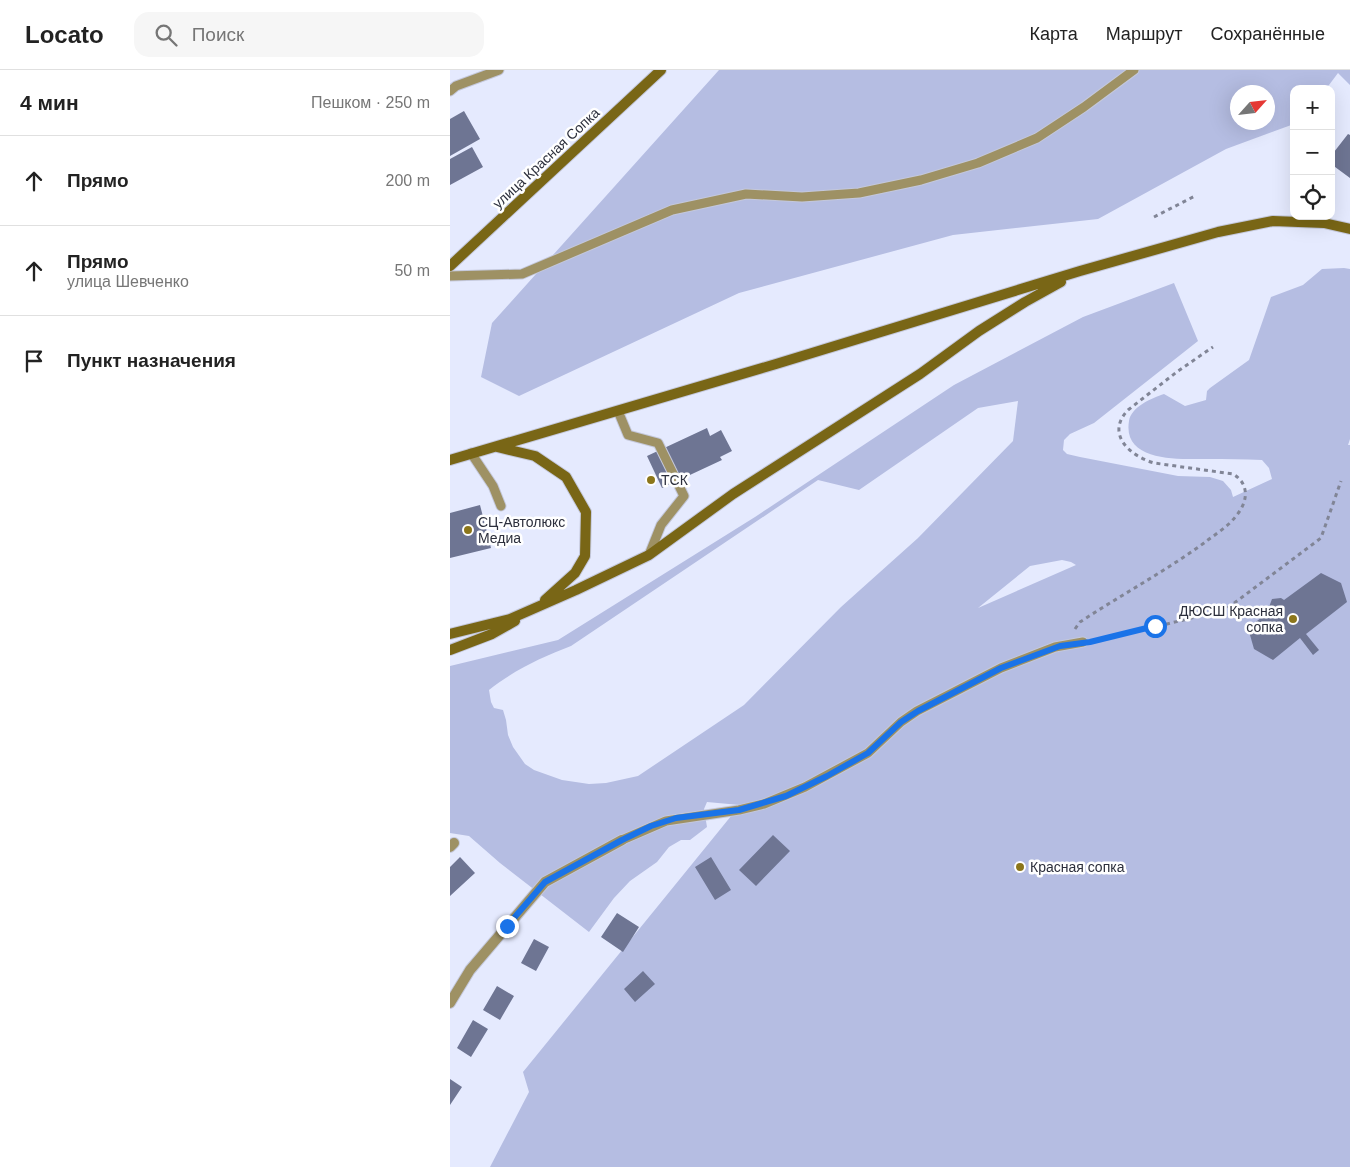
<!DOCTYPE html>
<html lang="ru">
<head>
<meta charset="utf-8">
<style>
	body { margin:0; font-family:Arial,sans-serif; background:#f6f6f6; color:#222 }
	.controls { position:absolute; right:15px; top:15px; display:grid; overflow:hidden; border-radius:10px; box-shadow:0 5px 20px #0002 }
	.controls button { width:45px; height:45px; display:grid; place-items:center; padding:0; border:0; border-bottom:1px solid #e0e0e0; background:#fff; color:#222; font:25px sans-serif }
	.compass { position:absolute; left:780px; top:15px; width:45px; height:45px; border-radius:50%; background:#fff; box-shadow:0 5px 20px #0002; rotate:63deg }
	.stop { position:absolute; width:15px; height:15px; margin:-11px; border:4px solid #1a73e8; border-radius:50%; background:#fff }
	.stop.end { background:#1a73e8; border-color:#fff; box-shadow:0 1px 5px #0008 }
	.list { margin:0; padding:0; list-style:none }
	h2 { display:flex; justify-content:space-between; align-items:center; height:65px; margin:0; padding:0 20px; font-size:21px }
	h2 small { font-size:16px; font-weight:400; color:#767676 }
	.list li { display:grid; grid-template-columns:32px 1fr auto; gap:15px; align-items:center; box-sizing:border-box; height:90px; padding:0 20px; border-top:1px solid #e0e0e0 }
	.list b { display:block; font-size:19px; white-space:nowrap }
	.list p { margin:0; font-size:16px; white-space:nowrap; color:#767676 }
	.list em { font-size:16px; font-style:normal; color:#767676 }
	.icon { flex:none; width:28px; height:28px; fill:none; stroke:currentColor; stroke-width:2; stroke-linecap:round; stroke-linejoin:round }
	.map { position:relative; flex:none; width:900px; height:1097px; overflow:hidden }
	header { display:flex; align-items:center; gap:30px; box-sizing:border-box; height:70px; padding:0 25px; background:#fff; border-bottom:1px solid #e0e0e0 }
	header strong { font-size:24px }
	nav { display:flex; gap:28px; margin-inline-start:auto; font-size:18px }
	.search { width:350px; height:45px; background:#f6f6f6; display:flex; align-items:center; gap:12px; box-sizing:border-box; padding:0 18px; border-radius:15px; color:#767676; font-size:19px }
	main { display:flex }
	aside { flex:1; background:#fff }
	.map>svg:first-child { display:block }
	.green { fill:#b5bde2; fill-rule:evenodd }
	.building { fill:#6e7593 }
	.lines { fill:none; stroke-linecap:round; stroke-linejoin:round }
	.lane-casing { stroke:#c4c8db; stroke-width:11 }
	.street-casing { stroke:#c4c8db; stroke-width:12 }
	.secondary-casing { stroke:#c4c8db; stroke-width:12 }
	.path { stroke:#818596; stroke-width:3; stroke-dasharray:4 4; stroke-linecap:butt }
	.lane { stroke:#9e9164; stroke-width:9 }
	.street { stroke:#9e9164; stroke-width:10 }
	.secondary { stroke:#796616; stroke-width:10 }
	.route { stroke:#1a73e8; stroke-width:6 }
	.poi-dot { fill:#8c761a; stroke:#fff; stroke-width:2 }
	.labels { text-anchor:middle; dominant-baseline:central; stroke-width:5; stroke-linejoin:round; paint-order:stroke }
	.street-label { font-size:14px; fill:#2c2f3c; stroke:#fff }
	.poi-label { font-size:14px; fill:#2c2f3c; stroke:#fff; text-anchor:start }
</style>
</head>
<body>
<header>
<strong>Locato</strong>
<div class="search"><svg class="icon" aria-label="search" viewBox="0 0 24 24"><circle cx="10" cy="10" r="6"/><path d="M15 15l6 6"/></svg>Поиск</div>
<nav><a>Карта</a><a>Маршрут</a><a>Сохранённые</a></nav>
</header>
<main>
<aside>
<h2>4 мин<small>Пешком · 250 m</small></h2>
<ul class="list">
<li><svg class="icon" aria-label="ahead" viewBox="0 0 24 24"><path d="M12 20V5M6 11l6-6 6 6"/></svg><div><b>Прямо</b></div><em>200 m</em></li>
<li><svg class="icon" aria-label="ahead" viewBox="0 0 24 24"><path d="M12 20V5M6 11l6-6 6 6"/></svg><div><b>Прямо</b><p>улица Шевченко</p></div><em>50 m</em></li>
<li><svg class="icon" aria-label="arrive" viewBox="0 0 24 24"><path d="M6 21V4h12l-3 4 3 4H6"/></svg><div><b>Пункт назначения</b></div></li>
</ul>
</aside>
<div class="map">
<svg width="900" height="1097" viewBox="0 0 900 1097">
	<rect width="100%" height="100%" fill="#e5eafe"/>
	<path class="green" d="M269,0H900V15L888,3L876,19H844V54L776,79L648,149L503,165L289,223L69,326L31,307L42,253ZM788,22H818V52H788Z
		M894,198L900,199V369L898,375H900V1097H40L79,1022L73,1002L290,735L257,732L254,739L257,757L240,770H231L219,777L207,792L180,811L164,828L139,862L50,793L19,766L0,763V596L108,570L305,447L504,315L633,247L724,213L748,271L644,353L620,364L614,370L613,380L617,384L630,387L728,406L760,407L773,411L781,420L783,427L822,409L819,398L812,390C794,389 776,389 757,389C732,389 672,393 679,351C681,337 702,328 714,324L735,336L756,330L757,321L760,318L799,290L821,227L853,215L872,199ZM568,331L563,371L468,468L391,537L294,635L188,706L156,713L139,714L112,710L84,700L75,694L63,677L58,665L56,650L53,640L44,638L41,632L39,620C64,600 92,587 121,576L368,410L409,420L528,338ZM612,490L621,492L626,495L528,538L580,496Z"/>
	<path class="building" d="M14,41L30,69L0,86V49Z
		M898,64L900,65V108L881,94V80L884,82Z
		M22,77L33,97L0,115V89Z
		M257,358L260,366L271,360L282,381L270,387L272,390L212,418L197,386Z
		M30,435L41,478L0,488V443Z
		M871,503L891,513L897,532L856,564L869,580L863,585L850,568L823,590L804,579L798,558L821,540L819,537L822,529L831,528L834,530Z
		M323,765L340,781L306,816L289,800Z
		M10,787L25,803L0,826V797Z
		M261,787L281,820L265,830L245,797Z
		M167,843L189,857L173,882L151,867Z
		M84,869L99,877L86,901L71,893Z
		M193,901L205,914L185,932L174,919Z
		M47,916L64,926L50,950L33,940Z
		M23,950L38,959L21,987L7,978Z
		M0,1009L12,1017L0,1035Z"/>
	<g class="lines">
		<defs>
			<path id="lane" d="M0,21L6,16L49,0
				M0,206L72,204L222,140L296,124L352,127L409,123L471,110L528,93L587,68L634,37L684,0
				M168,341L178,365L208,373L234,426L211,455L199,485
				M21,383L43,416L51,436
				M172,770L216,751L289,740L314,734L355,717L418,683L451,652L467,641L551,598L605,577L633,572"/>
			<path id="street" d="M0,777L4,773
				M0,933L20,900L95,812L172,770"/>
			<path id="secondary" d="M0,196L211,0
				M47,377L85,386L116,407L136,442L135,486L125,503L95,530
				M0,390L326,294L630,201L768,162L823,151L874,153L900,159
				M0,564L60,549L126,520L199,485L283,424L470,304L529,261L575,232L611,212
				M0,580L42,564L65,551"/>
		</defs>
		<use href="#lane" class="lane-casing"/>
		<use href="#street" class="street-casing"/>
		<use href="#secondary" class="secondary-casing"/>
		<path class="path" d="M704,147L745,126
			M625,559L630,552C671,525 714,502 754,473C764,465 778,457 786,446C798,432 800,414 783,404L704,393C680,386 655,364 678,340L728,301L763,277
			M646,571L775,540L871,468L891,411"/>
		<use href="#lane" class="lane"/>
		<use href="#street" class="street"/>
		<use href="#secondary" class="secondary"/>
	</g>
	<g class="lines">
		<path class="route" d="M57,856L95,812L172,770L201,756L226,748L289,740L336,726L377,706L418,683L451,652L468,641L551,598L610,576L640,572L705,556"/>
	</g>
	<g class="poi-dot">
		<circle cx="201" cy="410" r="5"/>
		<circle cx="18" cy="460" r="5"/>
		<circle cx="843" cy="549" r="5"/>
		<circle cx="570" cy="797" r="5"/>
	</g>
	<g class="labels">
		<g class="street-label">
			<text transform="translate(96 88) rotate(-43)">улица Красная Сопка</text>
		</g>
		<g class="poi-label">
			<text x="211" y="410">ТСК</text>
			<text x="28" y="452">СЦ-Автолюкс<tspan x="28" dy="16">Медиа</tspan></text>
			<text x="833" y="541" text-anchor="end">ДЮСШ Красная<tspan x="833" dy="16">сопка</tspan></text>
			<text x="580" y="797">Красная сопка</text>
		</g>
	</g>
</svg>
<div class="controls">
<button>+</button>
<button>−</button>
<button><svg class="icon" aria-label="locate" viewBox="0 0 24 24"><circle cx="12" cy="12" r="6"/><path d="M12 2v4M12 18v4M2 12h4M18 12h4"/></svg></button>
</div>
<svg class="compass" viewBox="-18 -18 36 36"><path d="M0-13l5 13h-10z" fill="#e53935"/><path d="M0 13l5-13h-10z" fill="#767676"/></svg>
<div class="stop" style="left:705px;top:556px"></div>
<div class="stop end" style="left:57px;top:856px"></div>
</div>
</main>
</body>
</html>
